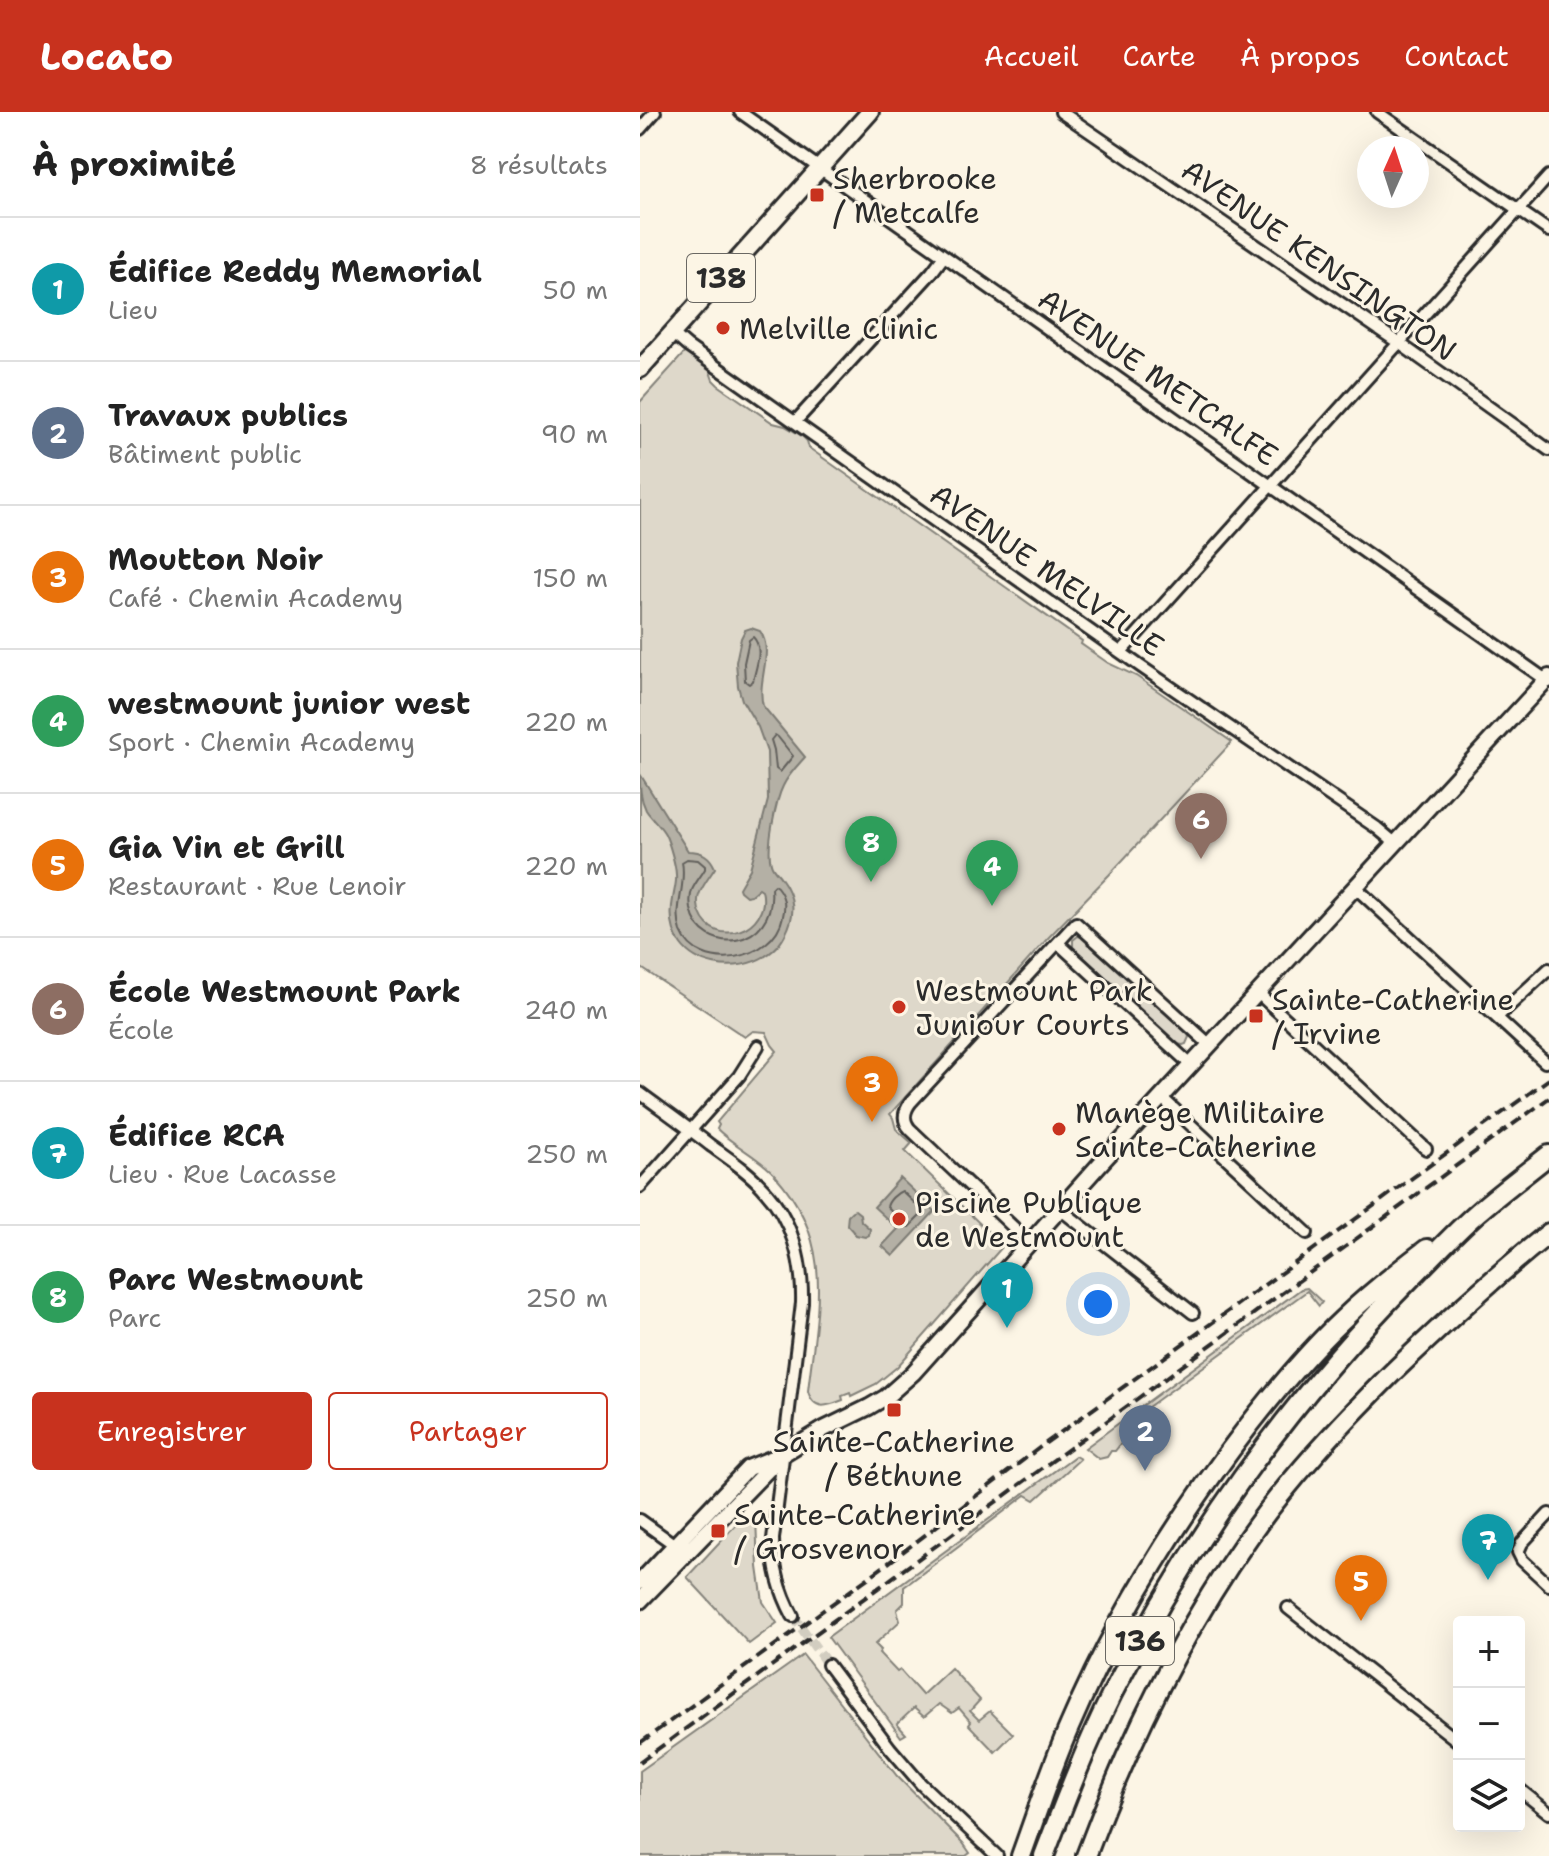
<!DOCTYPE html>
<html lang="fr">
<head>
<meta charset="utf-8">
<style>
	body { margin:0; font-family:"Shantell Sans",sans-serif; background:#f2f2f2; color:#222 }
	.controls { position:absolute; right:24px; bottom:24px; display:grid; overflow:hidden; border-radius:8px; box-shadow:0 8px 32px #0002 }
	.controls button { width:72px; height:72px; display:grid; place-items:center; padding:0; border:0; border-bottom:2px solid #e0e0e0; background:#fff; color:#222; font:40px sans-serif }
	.compass { position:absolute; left:717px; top:24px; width:72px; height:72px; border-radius:50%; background:#fff; box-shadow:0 8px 32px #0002; rotate:3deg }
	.you { position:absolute; left:458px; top:1192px; width:28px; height:28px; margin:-20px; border:6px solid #fff; border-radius:50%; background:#1a73e8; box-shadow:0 0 0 12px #1a73e833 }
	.badge { display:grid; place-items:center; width:52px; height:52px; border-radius:50%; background:#c8321e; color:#fff; font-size:26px; font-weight:700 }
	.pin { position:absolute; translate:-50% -66px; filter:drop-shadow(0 2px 4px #0008) }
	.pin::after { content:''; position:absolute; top:42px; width:28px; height:24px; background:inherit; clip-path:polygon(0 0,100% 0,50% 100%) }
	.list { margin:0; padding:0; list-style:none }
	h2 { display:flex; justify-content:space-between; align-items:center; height:104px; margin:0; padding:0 32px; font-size:34px }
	h2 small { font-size:26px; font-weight:400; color:#767676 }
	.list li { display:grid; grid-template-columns:52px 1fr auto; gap:24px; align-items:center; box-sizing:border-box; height:144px; padding:0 32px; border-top:2px solid #e0e0e0 }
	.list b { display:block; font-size:30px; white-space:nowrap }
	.list p { margin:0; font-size:26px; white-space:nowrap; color:#767676 }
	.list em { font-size:26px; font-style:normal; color:#767676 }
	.actions { display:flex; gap:16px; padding:24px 32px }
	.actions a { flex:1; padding:18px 0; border:2px solid #c8321e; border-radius:8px; text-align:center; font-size:28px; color:#c8321e }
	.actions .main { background:#c8321e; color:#fff }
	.icon { flex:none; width:44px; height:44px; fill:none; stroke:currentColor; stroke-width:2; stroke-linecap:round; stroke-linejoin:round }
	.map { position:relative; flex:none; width:909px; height:1744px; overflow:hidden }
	header { display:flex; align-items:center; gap:48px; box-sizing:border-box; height:112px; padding:0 40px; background:#c8321e; color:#fff }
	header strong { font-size:38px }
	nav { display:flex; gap:44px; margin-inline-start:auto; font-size:28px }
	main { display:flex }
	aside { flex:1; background:#fff }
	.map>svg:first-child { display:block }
	.green { fill:#ded8ca; stroke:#84827a; stroke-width:2 }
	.water { fill:#b4b0a5; stroke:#7d7b74; stroke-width:2 }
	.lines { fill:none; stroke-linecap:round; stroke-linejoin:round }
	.shore { stroke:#62605c; stroke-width:2 }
	.street-tunnel { stroke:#d2cdc0; stroke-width:10; stroke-dasharray:10 5; stroke-linecap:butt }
	.street-casing { stroke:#2b2b2b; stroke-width:16 }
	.secondary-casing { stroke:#2b2b2b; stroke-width:20 }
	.primary-casing { stroke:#2b2b2b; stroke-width:22 }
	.highway-casing { stroke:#2b2b2b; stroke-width:24 }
	.street { stroke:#fcf5e5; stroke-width:10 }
	.secondary { stroke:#fcf5e5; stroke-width:14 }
	.primary { stroke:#fcf5e5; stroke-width:16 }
	.highway { stroke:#fcf5e5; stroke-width:18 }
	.rail { stroke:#2b2b2b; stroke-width:4; stroke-dasharray:12 6; stroke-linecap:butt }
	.poi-dot { fill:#c8321e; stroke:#fcf5e5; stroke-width:3 }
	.labels { text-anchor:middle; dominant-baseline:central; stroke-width:6; stroke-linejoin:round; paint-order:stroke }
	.shield { fill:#fcf5e5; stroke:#6a6863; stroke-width:2 }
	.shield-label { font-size:28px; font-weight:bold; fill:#2b2b2b }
	.poi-label { font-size:30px; fill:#2b2b2b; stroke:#fcf5e5; text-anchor:start }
	.street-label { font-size:30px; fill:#2b2b2b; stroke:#fcf5e5 }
</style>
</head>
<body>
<header>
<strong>Locato</strong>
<nav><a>Accueil</a><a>Carte</a><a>À propos</a><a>Contact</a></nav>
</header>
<main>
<aside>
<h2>À proximité<small>8 résultats</small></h2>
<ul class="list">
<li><span class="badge" style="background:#0f9aa8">1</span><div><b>Édifice Reddy Memorial</b><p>Lieu</p></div><em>50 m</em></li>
<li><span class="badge" style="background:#5c6f8a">2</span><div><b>Travaux publics</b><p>Bâtiment public</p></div><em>90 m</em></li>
<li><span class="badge" style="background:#e8710a">3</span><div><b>Moutton Noir</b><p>Café · Chemin Academy</p></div><em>150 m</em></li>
<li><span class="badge" style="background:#2e9e5b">4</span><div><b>westmount junior west</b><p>Sport · Chemin Academy</p></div><em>220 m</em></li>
<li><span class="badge" style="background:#e8710a">5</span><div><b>Gia Vin et Grill</b><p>Restaurant · Rue Lenoir</p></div><em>220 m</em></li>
<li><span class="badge" style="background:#8d6e63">6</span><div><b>École Westmount Park</b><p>École</p></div><em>240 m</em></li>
<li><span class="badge" style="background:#0f9aa8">7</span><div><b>Édifice RCA</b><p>Lieu · Rue Lacasse</p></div><em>250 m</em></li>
<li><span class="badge" style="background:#2e9e5b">8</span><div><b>Parc Westmount</b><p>Parc</p></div><em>250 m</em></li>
</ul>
<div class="actions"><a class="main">Enregistrer</a><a>Partager</a></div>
</aside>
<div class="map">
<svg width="909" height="1744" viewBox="0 0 909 1744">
	<rect width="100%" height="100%" fill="#fcf5e5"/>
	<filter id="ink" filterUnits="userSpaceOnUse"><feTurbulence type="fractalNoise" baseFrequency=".0125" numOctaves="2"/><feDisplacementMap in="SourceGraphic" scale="16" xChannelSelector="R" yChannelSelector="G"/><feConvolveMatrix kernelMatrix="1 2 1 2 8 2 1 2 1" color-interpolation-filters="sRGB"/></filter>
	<g filter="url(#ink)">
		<path class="green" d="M45,240L69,257L73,268L78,273L133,311L145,314L162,324L167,329L169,336L442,529L441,532L468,551L496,564L592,630L469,763L408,826L250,1002L253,1006L256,1017L272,1031L265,1039L363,1134L257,1255L236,1272L211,1284L210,1281L202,1284L203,1288C188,1294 174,1300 168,1279C177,1198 196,1131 135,1063C118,1044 94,1034 77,1017L79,1013L77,1010L137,939L132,933L126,920L113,919L105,925L0,855V290Z
			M438,824L442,825L548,922L549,925L546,932L543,933L537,932L433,835V828Z
			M667,1176L682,1190L679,1194L667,1179L504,1298L506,1300L475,1339H471L467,1345L459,1347L445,1336L661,1177Z
			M435,1344L440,1347L395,1388L386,1383L264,1475V1491L257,1498L260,1509L235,1532L241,1538L239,1541L257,1560L260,1558L282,1583L311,1556L340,1588L330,1599L339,1608L350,1599L373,1622L355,1640L329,1613L331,1610L319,1596L312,1601L299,1592L284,1605L274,1596L257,1612L266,1622L261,1625L188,1525Z
			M116,1406L118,1455L123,1490L137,1511L109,1532L47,1465L101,1407Z
			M163,1543L257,1664L323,1731L330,1741L326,1744H0V1659Z"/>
		<path class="water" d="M111,516L120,519C135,541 116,568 123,594L165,645C157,654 148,663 143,674C136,688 126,736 131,751C132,757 138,761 141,766C155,785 156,802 145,823C121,872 18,864 33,787C34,779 37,770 36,763C36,754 29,730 25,722C20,713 11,706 6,698C0,686 0,675 0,662L48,739C62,739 70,744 75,756C70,764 62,774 59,783C57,788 58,796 60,801C74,838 132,818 122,778L119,776L111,783L106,784L100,779L99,776L110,757L128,688L127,640L118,615L102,588L98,574L96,550L101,526L105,518Z
			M260,1066L295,1099L253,1144L242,1134L258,1117L234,1095Z
			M215,1098L220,1102L221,1109L230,1117L229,1123L225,1125L216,1123L207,1113L208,1103L212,1099Z"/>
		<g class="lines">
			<path class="shore" d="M113,525C124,536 116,555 113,569L109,572L105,569L104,551L109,528Z
				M135,623L138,625L153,644L140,660L136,657L134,638L131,628Z
				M47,747L58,748L65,754V757C61,764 55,771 52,778C50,784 50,791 51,797C61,846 137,837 131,776L134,773L137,775C144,784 146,792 143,804C134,850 58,862 41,819C33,796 47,773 42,750Z
				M262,1079L282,1098V1102L269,1115L265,1114L247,1095C248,1089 256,1081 262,1079Z"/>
			<path class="street-tunnel" d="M153,1504L188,1553"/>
			<defs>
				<path id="street" d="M100,0L909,570
					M421,0L759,231L909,338
					M737,0L909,119
					M0,17L15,0
					M32,221L47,234L500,554L737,716L755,731
					M155,310L292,160L304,144
					M481,540L909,64
					M715,775L905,950
					M418,831L551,953
					M618,881L786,1037
					M857,905L909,857
					M0,981C23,998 47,1015 70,1033C88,1046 108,1059 123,1076C152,1107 163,1149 162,1191L133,1427C133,1455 140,1480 153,1504
					M521,985L667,1121
					M0,1075L99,964L118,934
					M420,1097L553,1201
					M389,1130L270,1017C262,1008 264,999 271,990L436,811L570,933
					M909,1402L882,1431L878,1440L882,1448L909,1473
					M0,1408L35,1433
					M648,1496L819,1630
					M188,1553L250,1636L281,1672L357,1744
					M879,1677L909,1701"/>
				<path id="secondary" d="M0,1470L108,1356L143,1342L184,1317L229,1295L246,1285L273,1261L459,1053L909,565
					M0,1489L140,1345"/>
				<path id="primary" d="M0,257L230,0"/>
				<path id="highway" d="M381,1744C397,1700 411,1656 430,1613C476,1506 539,1404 610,1312C639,1275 669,1239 703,1207C729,1182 758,1159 787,1137
					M404,1744C425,1689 446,1634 472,1582C550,1427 651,1287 773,1164C794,1143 815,1120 838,1100C861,1080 885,1062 909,1043
					M446,1744C487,1634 540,1523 608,1426C649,1367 700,1313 751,1262C802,1213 854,1165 909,1121"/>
			</defs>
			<use href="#street" class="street-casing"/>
			<use href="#secondary" class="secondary-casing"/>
			<use href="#primary" class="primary-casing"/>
			<use href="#highway" class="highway-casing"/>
			<use href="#street" class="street"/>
			<use href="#secondary" class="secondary"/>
			<use href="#primary" class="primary"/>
			<use href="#highway" class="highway"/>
			<path class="rail" d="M0,1631L247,1452L399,1336L909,967
				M0,1650L909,986"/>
		</g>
	</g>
	<g class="poi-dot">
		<rect x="169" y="75" width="16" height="16" rx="4"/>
		<circle cx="83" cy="216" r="8"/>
		<circle cx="259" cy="895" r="8"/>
		<rect x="608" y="896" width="16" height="16" rx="4"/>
		<circle cx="419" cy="1017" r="8"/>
		<circle cx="259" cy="1107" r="8"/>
		<rect x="246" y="1290" width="16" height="16" rx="4"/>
		<rect x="70" y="1411" width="16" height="16" rx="4"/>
	</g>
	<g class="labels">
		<g class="shield">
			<rect x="47" y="142" width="68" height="48" rx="6"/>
			<rect x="466" y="1505" width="68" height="48" rx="6"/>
		</g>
		<g class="shield-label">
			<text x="81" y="166">138</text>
			<text x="500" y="1529">136</text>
		</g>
		<g class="poi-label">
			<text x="193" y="66">Sherbrooke<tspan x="193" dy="34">/ Metcalfe</tspan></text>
			<text x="99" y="216">Melville Clinic</text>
			<text x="275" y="878">Westmount Park<tspan x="275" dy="34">Juniour Courts</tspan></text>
			<text x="632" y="887">Sainte-Catherine<tspan x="632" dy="34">/ Irvine</tspan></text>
			<text x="435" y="1000">Manège Militaire<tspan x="435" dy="34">Sainte-Catherine</tspan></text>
			<text x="275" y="1090">Piscine Publique<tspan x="275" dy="34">de Westmount</tspan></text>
			<text x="254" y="1329" text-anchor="middle">Sainte-Catherine<tspan x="254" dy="34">/ Béthune</tspan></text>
			<text x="94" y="1402">Sainte-Catherine<tspan x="94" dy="34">/ Grosvenor</tspan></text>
		</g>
		<g class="street-label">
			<text transform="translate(679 148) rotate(35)">AVENUE KENSINGTON</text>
			<text transform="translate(518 265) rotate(35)">AVENUE METCALFE</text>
			<text transform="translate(407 458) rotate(35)">AVENUE MELVILLE</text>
		</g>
	</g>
</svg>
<div class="controls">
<button>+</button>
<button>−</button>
<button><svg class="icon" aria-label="layers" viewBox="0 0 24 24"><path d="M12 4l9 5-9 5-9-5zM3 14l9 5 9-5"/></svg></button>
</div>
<svg class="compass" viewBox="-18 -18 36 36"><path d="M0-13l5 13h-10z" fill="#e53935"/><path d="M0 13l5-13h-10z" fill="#767676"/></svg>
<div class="you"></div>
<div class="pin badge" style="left:367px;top:1216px;background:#0f9aa8">1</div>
<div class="pin badge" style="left:505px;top:1359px;background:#5c6f8a">2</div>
<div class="pin badge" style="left:232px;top:1010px;background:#e8710a">3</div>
<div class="pin badge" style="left:352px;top:794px;background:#2e9e5b">4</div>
<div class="pin badge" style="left:721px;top:1509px;background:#e8710a">5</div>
<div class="pin badge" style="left:561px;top:747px;background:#8d6e63">6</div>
<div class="pin badge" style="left:848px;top:1468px;background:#0f9aa8">7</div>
<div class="pin badge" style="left:231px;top:770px;background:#2e9e5b">8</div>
</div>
</main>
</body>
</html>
